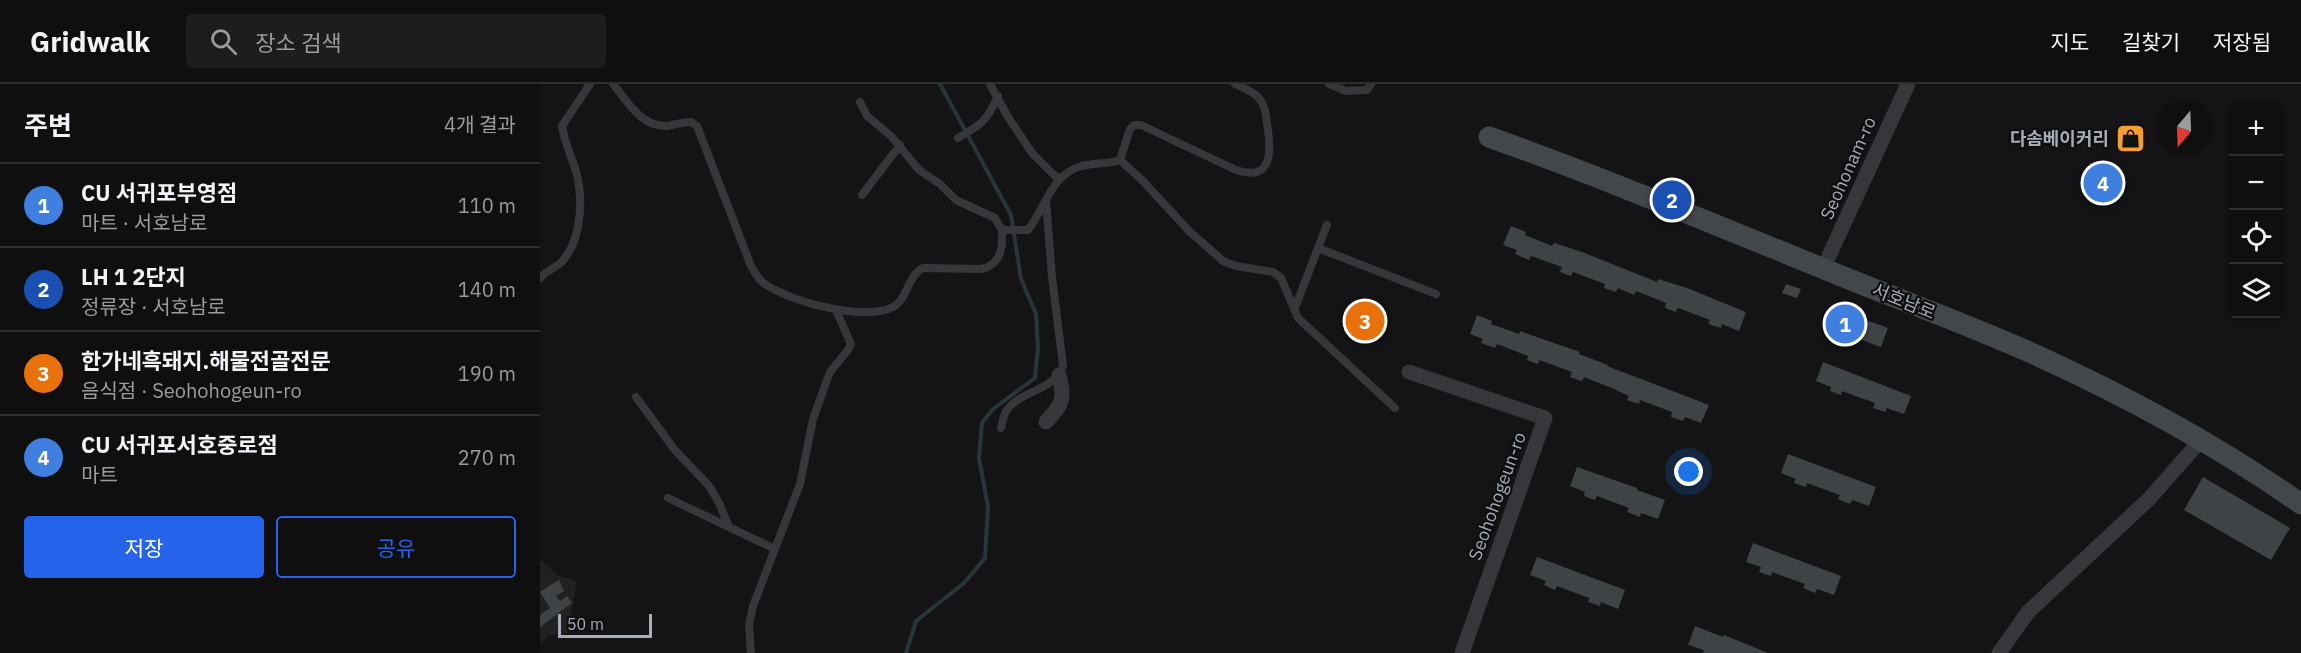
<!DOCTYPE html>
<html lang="ko">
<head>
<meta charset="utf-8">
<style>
	body { margin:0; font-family:"IBM Plex Sans","Noto Sans KR",sans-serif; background:#1d1d1e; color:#f1f3f6 }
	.controls { position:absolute; right:18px; top:18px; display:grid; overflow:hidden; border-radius:6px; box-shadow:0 2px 4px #0004 }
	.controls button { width:54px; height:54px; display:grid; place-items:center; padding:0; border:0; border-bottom:2px solid #2f2f30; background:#0f0f10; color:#f1f3f6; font:30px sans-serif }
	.compass { position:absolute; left:1617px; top:18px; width:54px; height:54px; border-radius:50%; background:#0f0f10; box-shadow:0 2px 4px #0004; rotate:199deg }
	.scale { position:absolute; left:18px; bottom:15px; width:94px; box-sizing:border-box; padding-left:6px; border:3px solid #a6adb7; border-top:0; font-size:16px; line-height:21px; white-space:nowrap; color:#a6adb7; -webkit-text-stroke:4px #0f0f11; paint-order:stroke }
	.you { position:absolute; left:1149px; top:388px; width:21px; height:21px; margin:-15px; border:4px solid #fff; border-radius:50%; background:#1a73e8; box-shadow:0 0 0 9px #1a73e833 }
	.badge { display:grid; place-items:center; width:39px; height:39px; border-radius:50%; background:#2563eb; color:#fff; font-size:20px; font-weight:700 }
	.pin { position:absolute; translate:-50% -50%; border:3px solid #fff; box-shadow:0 2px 6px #0006 }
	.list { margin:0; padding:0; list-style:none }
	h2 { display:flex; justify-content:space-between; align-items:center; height:78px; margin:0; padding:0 24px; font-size:26px }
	h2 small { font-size:20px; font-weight:400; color:#9b9c9f }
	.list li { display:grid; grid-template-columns:39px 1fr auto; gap:18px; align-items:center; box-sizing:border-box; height:84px; padding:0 24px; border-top:2px solid #2f2f30 }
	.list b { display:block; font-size:22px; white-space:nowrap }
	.list p { margin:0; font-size:20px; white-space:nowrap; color:#9b9c9f }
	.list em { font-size:20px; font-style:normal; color:#9b9c9f }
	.actions { display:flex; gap:12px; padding:18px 24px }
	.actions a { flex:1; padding:14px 0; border:2px solid #2563eb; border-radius:6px; text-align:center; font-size:21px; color:#2563eb }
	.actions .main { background:#2563eb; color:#fff }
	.icon { flex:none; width:33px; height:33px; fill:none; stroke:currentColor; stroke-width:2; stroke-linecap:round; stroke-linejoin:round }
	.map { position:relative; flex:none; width:1761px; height:569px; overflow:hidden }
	header { display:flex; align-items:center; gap:36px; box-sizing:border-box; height:84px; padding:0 30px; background:#0f0f10; border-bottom:2px solid #2f2f30 }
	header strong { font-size:28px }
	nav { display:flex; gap:33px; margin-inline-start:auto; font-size:21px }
	.search { width:420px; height:54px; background:#1d1d1e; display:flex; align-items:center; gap:15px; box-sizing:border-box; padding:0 21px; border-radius:6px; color:#9b9c9f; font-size:22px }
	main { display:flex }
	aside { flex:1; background:#0f0f10 }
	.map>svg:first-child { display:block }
	.built { fill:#202123 }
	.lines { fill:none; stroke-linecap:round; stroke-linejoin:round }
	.stream { stroke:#2a353a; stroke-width:4 }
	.building { fill:#404346 }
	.lane { stroke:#35373b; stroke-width:8 }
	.street { stroke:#35373b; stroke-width:15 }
	.secondary { stroke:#43464b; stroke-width:21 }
	.labels { text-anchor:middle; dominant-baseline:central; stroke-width:4.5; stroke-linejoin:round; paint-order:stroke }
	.poi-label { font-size:18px; font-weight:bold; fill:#a6adb7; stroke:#0f0f11; text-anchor:end }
	.street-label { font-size:18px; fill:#a6adb7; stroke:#0f0f11 }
</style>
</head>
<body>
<header>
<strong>Gridwalk</strong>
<div class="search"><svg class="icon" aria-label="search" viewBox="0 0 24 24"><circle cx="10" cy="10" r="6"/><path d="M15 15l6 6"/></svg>장소 검색</div>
<nav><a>지도</a><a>길찾기</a><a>저장됨</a></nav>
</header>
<main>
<aside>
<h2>주변<small>4개 결과</small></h2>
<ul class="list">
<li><span class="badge" style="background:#3f7fe0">1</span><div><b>CU 서귀포부영점</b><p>마트 · 서호남로</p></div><em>110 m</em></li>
<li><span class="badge" style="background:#1a4fb4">2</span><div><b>LH 1 2단지</b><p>정류장 · 서호남로</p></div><em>140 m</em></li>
<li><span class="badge" style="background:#e8710a">3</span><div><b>한가네흑돼지.해물전골전문</b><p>음식점 · Seohohogeun-ro</p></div><em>190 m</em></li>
<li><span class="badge" style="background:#3f7fe0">4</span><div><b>CU 서귀포서호중로점</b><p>마트</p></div><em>270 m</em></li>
</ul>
<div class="actions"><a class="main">저장</a><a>공유</a></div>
</aside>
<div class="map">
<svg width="1761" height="569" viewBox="0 0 1761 569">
	<rect width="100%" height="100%" fill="#141416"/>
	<path class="built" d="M0,475L17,491L37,497L28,549L8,552L0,560Z"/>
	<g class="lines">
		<path class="stream" d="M366,569L376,537L424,499L445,474L448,423L439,374L442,339L453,325L495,294L498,263L496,230L481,195L471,131L400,0"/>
	</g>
	<path class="building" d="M971,142L986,148L985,151L1012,162L1014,159L1042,168L1117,198L1118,195L1147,204L1206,228L1199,247L1182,240L1181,244L1168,240L1170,236L1138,224L1136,228L1125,224L1126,219L1096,207L1094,211L1078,204L1076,208L1064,204L1065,200L1033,188L1031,192L1020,188L1022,183L991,172L989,176L975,170L977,166L963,161Z
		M1246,200L1261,205L1257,214L1242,209Z
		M1290,223L1348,244L1341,263L1283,242Z
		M937,231L952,237L951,240L979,250L980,247L1008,257L1040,268L1039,270L1068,281L1067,282L1169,321L1161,339L1145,333L1143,337L1131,333L1132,328L1100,316L1099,320L1087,316L1089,312L1074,305L1044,293L1042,297L1030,293L1032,288L999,276L998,280L987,276L988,272L957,260L955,264L941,259L943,255L930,250Z
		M1283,278L1371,312L1364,330L1347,324L1345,328L1333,324L1335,319L1302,307L1301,311L1290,307L1291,303L1276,297Z
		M1248,370L1336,403L1329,422L1312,416L1310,420L1298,415L1300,411L1267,399L1266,403L1254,399L1256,395L1241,389Z
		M1037,383L1097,404V406L1125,416L1118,435L1101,429L1100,433L1087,428L1089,424L1057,412L1055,416L1044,412L1045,408L1030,402Z
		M1663,393L1750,444L1731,476L1644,426Z
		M1213,459L1301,492L1294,511L1277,505L1275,509L1263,504L1265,500L1232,488L1231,492L1219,488L1221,483L1206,478Z
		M997,473L1085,506L1078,525L1061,518L1060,522L1048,518L1049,514L1017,502L1015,506L1004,501L1006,497L990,491Z
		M19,496L24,507L16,512L20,517L27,512L32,519L0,543V531L10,524L0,508Z
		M1155,542L1183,553L1184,551L1228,569H1163L1164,566L1148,561Z"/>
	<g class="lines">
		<path class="lane" d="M73,0C88,18 101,43 127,42C135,41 142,38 151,38L157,42L211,182C214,187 217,193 221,197C245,217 325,238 353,223C368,215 367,192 383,184L441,185C461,181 463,164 462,146
			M450,0L468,33L492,69L518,95
			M789,0L806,7L827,6L831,0
			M320,18L327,32L351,52L379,86L400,100L416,116L455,134L462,146H488C506,123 511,90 542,82C555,79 568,80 580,76L590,45L594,41H601L696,86C732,98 731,69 728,45C726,33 726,23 719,14C713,7 703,4 695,0
			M418,54C441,41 447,37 458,12
			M580,76L602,96L649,147L683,177L696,182L733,188L741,194L758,234L855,324
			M322,111L360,61
			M778,164L787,141
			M0,194C7,186 19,183 25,174C42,152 43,112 36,87C31,72 24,57 22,42L50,0
			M755,224L778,164L896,210
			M96,313L134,365L170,403L180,421L189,443
			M461,344C463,338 463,331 467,326C482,305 511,309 523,282L512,193L506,116
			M128,414L235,465
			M211,569L209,540L213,522L260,400L273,335L290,288L308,266L311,260L296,226"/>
		<path class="street" d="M1283,185L1368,0
			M869,288L1005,334L922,569
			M506,338C523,319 525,316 519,291
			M1459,569L1488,528L1609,415L1661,356"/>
		<path class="secondary" d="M949,53C1067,95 1183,144 1299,191C1365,218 1432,242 1496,271C1588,313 1679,362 1761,420"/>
	</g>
	<defs>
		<symbol id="shop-square" viewBox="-11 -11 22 22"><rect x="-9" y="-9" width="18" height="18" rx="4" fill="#f69f2d" stroke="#0f0f11"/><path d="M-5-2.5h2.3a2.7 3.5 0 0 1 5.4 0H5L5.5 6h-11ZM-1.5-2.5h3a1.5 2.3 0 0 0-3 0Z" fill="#111"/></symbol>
	</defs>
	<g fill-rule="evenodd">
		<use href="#shop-square" x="1574" y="38" width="33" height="33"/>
	</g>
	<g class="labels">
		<g class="poi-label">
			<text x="1569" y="54">다솜베이커리</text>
		</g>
		<g class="street-label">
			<text transform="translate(1308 84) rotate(-66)">Seohonam-ro</text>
			<text transform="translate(1364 217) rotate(22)">서호남로</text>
			<text transform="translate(957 412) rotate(-70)">Seohohogeun-ro</text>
		</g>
	</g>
</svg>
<div class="controls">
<button>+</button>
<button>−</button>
<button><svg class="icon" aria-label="locate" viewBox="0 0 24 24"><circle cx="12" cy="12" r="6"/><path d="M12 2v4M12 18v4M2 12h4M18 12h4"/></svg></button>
<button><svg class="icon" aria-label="layers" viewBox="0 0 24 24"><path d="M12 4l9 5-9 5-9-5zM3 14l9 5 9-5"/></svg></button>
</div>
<svg class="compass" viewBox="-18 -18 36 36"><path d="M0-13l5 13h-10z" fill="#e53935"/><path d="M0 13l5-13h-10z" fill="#9b9c9f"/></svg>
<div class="scale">50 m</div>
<div class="you"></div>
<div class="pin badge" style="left:1305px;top:240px;background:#3f7fe0">1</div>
<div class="pin badge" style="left:1132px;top:116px;background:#1a4fb4">2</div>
<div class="pin badge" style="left:825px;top:237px;background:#e8710a">3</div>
<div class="pin badge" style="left:1563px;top:99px;background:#3f7fe0">4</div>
</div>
</main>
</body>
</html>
